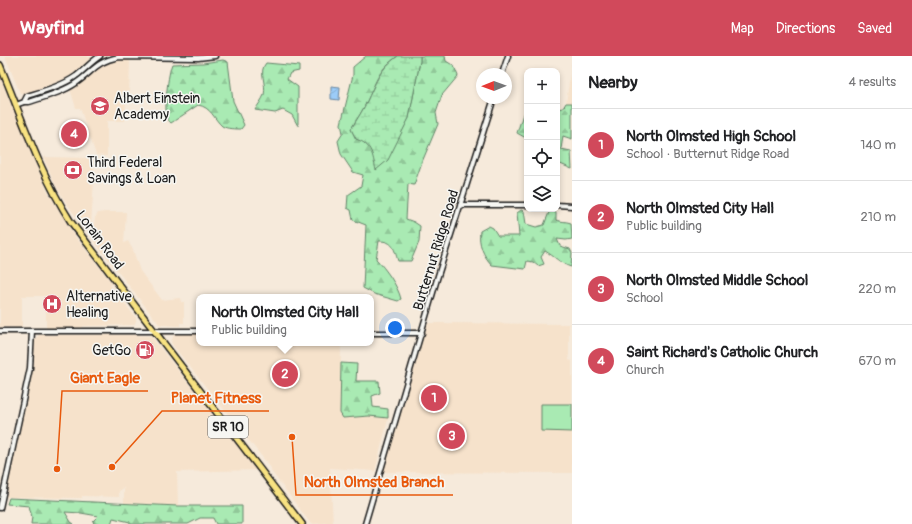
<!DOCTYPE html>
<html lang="en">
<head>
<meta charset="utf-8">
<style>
	body { margin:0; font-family:Pangolin,sans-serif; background:#f2f2f2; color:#202124 }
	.controls { position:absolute; right:12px; top:12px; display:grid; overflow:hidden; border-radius:8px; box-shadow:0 2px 6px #0003 }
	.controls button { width:36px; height:36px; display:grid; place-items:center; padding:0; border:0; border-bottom:1px solid #e0e0e0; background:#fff; color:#202124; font:20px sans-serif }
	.compass { position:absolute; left:476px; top:12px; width:36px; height:36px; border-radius:50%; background:#fff; box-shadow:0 2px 6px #0003; rotate:269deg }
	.you { position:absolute; left:395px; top:272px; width:14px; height:14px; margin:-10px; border:3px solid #fff; border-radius:50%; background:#1a73e8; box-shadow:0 0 0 6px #1a73e833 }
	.badge { display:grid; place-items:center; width:26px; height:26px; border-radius:50%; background:#d1495b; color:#fff; font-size:13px; font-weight:700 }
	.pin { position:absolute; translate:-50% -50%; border:2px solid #fff; box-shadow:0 1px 4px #0006 }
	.popup { position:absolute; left:196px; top:238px; width:178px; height:52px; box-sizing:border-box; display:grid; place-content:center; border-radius:8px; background:#fff; filter:drop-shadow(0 1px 3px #0005); font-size:13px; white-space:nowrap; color:#757577 }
	.popup b { font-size:15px; color:#202124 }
	.popup::after { content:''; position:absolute; left:50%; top:100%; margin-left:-8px; border:8px solid transparent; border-top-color:#fff }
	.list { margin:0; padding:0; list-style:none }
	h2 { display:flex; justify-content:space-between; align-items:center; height:52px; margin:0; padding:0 16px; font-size:17px }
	h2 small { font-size:13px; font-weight:400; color:#757577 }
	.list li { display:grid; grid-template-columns:26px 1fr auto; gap:12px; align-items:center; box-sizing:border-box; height:72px; padding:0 16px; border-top:1px solid #e0e0e0 }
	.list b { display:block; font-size:15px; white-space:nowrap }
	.list p { margin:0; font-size:13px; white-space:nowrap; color:#757577 }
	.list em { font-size:13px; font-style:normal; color:#757577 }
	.icon { flex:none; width:22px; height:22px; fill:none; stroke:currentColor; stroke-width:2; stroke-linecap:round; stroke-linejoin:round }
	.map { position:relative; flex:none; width:572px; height:468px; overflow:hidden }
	header { display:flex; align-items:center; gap:24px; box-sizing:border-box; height:56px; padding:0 20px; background:#d1495b; color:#fff }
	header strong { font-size:19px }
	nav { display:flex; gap:22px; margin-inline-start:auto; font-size:14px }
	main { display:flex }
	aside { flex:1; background:#fff }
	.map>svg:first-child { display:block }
	.built { fill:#f6e2cb }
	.forest { fill:url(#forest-firs); stroke:#628368 }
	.wetland { fill:url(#wetland-marsh); stroke:#628368 }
	.pitch { fill:#a9eab3; stroke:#628368 }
	.water { fill:url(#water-waves); stroke:#6986a0 }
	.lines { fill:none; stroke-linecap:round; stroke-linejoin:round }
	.minor-casing { stroke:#1c1c1c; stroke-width:7 }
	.major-casing { stroke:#1c1c1c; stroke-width:8 }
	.minor { stroke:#f6f6f2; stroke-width:4 }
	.major { stroke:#f8e281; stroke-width:5 }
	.labels { text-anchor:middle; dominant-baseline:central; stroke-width:3; stroke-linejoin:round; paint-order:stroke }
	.shield { fill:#f6f6f2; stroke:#5d5d5c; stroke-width:1 }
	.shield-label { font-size:13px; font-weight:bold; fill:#1c1c1c }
	.poi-label { font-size:14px; fill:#1c1c1c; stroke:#f6f6f2; text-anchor:start }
	.street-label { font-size:14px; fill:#1c1c1c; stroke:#f6f6f2 }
	.leader { fill:none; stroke:#e8590c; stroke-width:1.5 }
	.callout-dot { fill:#e8590c; stroke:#f6f6f2; stroke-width:1.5 }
	.callout-label { font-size:15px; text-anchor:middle; font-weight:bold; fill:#e8590c; stroke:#f6f6f2; stroke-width:3; stroke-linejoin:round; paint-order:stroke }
</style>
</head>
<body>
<header>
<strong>Wayfind</strong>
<nav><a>Map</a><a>Directions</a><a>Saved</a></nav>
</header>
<main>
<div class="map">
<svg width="572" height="468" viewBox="0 0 572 468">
	<defs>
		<pattern id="forest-firs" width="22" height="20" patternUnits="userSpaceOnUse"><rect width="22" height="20" fill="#a9eab3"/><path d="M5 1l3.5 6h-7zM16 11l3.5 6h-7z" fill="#91c899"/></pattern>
		<pattern id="wetland-marsh" width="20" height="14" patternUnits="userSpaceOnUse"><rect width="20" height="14" fill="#a9eab3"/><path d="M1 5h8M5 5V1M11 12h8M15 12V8" fill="none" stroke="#91c899"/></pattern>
		<pattern id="water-waves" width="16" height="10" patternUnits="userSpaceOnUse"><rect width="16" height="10" fill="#9cccf8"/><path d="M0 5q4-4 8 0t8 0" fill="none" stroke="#86afd4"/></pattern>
	</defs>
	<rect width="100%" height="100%" fill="#f6eadb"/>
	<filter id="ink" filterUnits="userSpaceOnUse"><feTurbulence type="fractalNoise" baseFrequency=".025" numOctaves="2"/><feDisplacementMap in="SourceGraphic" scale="8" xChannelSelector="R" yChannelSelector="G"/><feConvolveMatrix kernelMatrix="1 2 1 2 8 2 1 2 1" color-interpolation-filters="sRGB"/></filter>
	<g filter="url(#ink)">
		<path class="built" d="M5,0H86L92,2L70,21L24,39L20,37Z
			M122,2H130L129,43H126L125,65H107V100L96,99L80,52H76L71,36L69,33L79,28L98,11L105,6Z
			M572,6V47H566Z
			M0,20L47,134L74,179L113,228L110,229L136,262V265L134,269L84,270L83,271L70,272H46V240H22V272L0,271Z
			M43,101L91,102L94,103V125L91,169L88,174H85L63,142L56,130Z
			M104,156H126L124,187L128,185L133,194L140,215L162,244L180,242L181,246H184V267H180V270L163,269L159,268L94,185L95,176L93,175L95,162L98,157Z
			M428,267L569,268V304L572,305V417L382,416Z
			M177,278H199V287H341L340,357L389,359L375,415L330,412L333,467L311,468L271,415V412L174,291L171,286L174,279Z
			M39,279H132L151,280L257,414L177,416L178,450L124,447V432L119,435V441L82,440V442L5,441L33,312L35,283Z"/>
		<path class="forest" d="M366,0H398C379,13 377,23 368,43C364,53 357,63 351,73L356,83L362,85L370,92L398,82L409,62L420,5V0H445L446,5L454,10L458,20L442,39L436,57L438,68L422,106L414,129L408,128L406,163L414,166L420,170L419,186L411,205H398C394,193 394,185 379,185L376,203C385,212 398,230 401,243L398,245L374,238L363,232L366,169L353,164L351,154L347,152L348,139L361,130L363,119L353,116L341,98L338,85L343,77L341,68L353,19V11Z
			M223,4L228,6L233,45L244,69L241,73C235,73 227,73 222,70C214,63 211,51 198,49L171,67C169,65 168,64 167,62C164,53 168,17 172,8L203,7Z
			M266,7L299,10V15L290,17L287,23L298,31V70L292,59L283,54L275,57L255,54C258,49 262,44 264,39C267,27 258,16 266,7Z
			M566,47H572V83L563,80L561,93L571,95L572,113L558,107L557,112V53L563,52Z
			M523,58L527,60V98L526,96V82L517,77Z
			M521,154L524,155L526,168L536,171L544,169L550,154L556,157V164C561,166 565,165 571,167L572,183L566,184L557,183L560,190L570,193L572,197L571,211C561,208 554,200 545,195L541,201L544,208L538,210L533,206L527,205L525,213L492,209C483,200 478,187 480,175L489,170L493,172L498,180H519L517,157Z
			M341,307L357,308L356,325H379L380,337L372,340L373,351L388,353V362L369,360L343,362L340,357Z
			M9,442L178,450H242V468H216L213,462H200L188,468H130V466L113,462L111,468H94L93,465L98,460L81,457L65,456L71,466L74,468H31L32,461L29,450L7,448Z"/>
		<path class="wetland" d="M398,0H420V5L409,62L388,104L376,114C372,99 373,89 356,83L351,73C357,63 364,53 368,43C377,24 380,13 398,0Z"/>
		<path class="pitch" d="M541,348H572V376L541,375Z"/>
		<path class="water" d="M331,30L340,31L339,44L331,43Z"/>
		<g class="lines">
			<defs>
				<path id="minor" d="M502,18L508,0
					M24,46L27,40C43,35 62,30 76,20C84,14 91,6 100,0
					M16,49L24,46H29C45,41 63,36 76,27C94,15 95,6 119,1L198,2L215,0
					M460,149H527
					M557,149L572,150
					M0,275H199
					M371,277H422
					M0,452L30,312L32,275
					M365,468L437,223L494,42"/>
				<path id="major" d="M0,9C22,62 40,118 71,166L302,468"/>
			</defs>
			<use href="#minor" class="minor-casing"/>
			<use href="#major" class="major-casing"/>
			<use href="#minor" class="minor"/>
			<use href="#major" class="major"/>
		</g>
	</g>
	<defs>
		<symbol id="school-disc" viewBox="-11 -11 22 22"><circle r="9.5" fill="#d1495b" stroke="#f6f6f2"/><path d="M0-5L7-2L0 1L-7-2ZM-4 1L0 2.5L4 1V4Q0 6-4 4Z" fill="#fff"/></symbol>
		<symbol id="bank-disc" viewBox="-11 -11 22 22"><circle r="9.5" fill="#d1495b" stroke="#f6f6f2"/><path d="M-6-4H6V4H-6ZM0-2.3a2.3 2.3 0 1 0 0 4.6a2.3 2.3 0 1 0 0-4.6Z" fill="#fff"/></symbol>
		<symbol id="hospital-disc" viewBox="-11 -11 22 22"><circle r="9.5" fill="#d1495b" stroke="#f6f6f2"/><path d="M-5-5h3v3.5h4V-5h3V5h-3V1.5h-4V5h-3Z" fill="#fff"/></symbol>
		<symbol id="fuel-disc" viewBox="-11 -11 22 22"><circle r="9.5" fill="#d1495b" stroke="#f6f6f2"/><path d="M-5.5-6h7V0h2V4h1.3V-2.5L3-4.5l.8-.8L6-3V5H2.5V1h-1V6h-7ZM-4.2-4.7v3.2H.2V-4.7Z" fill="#fff"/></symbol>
	</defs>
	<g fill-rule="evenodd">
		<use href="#school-disc" x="89" y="39" width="22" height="22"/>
		<use href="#bank-disc" x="62" y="103" width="22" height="22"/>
		<use href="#hospital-disc" x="41" y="237" width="22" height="22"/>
		<use href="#fuel-disc" x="134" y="283" width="22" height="22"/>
	</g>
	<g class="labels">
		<rect class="shield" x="208" y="360" width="40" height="22" rx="3"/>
		<g class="shield-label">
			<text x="228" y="371">SR 10</text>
		</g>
		<g class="poi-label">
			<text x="114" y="42">Albert Einstein<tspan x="114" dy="16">Academy</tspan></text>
			<text x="87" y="106">Third Federal<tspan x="87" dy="16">Savings &amp; Loan</tspan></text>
			<text x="66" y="240">Alternative<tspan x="66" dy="16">Healing</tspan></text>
			<text x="131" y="294" text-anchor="end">GetGo</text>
		</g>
		<g class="street-label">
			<text transform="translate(100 184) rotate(53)">Lorain Road</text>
			<text transform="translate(436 194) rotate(-73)">Butternut Ridge Road</text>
		</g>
	</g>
	<path class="leader" d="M57 413L62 335H148M112 411L162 355H269M292 381L296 439H453"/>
	<g class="callout-dot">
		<circle cx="57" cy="413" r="4"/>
		<circle cx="112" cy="411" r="4"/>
		<circle cx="292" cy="381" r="4"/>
	</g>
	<g class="callout-label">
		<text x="105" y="327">Giant Eagle</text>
		<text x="216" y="347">Planet Fitness</text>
		<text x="374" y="431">North Olmsted Branch</text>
	</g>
</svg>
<div class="controls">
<button>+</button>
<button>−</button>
<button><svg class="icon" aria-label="locate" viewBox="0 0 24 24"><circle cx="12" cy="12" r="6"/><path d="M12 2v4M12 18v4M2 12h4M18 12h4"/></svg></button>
<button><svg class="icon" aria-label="layers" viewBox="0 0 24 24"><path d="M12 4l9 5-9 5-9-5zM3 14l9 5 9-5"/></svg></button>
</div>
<svg class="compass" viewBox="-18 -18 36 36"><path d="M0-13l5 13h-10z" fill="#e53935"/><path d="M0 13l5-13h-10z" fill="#757577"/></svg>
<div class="you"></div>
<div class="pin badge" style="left:434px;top:342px">1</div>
<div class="pin badge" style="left:285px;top:318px">2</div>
<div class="popup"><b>North Olmsted City Hall</b>Public building</div>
<div class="pin badge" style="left:452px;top:380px">3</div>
<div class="pin badge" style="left:74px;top:78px">4</div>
</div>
<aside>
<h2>Nearby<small>4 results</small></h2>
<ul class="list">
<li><span class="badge">1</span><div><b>North Olmsted High School</b><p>School · Butternut Ridge Road</p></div><em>140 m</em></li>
<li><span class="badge">2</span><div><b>North Olmsted City Hall</b><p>Public building</p></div><em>210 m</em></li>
<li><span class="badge">3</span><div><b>North Olmsted Middle School</b><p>School</p></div><em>220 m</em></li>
<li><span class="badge">4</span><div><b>Saint Richard's Catholic Church</b><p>Church</p></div><em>670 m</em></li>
</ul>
</aside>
</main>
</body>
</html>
